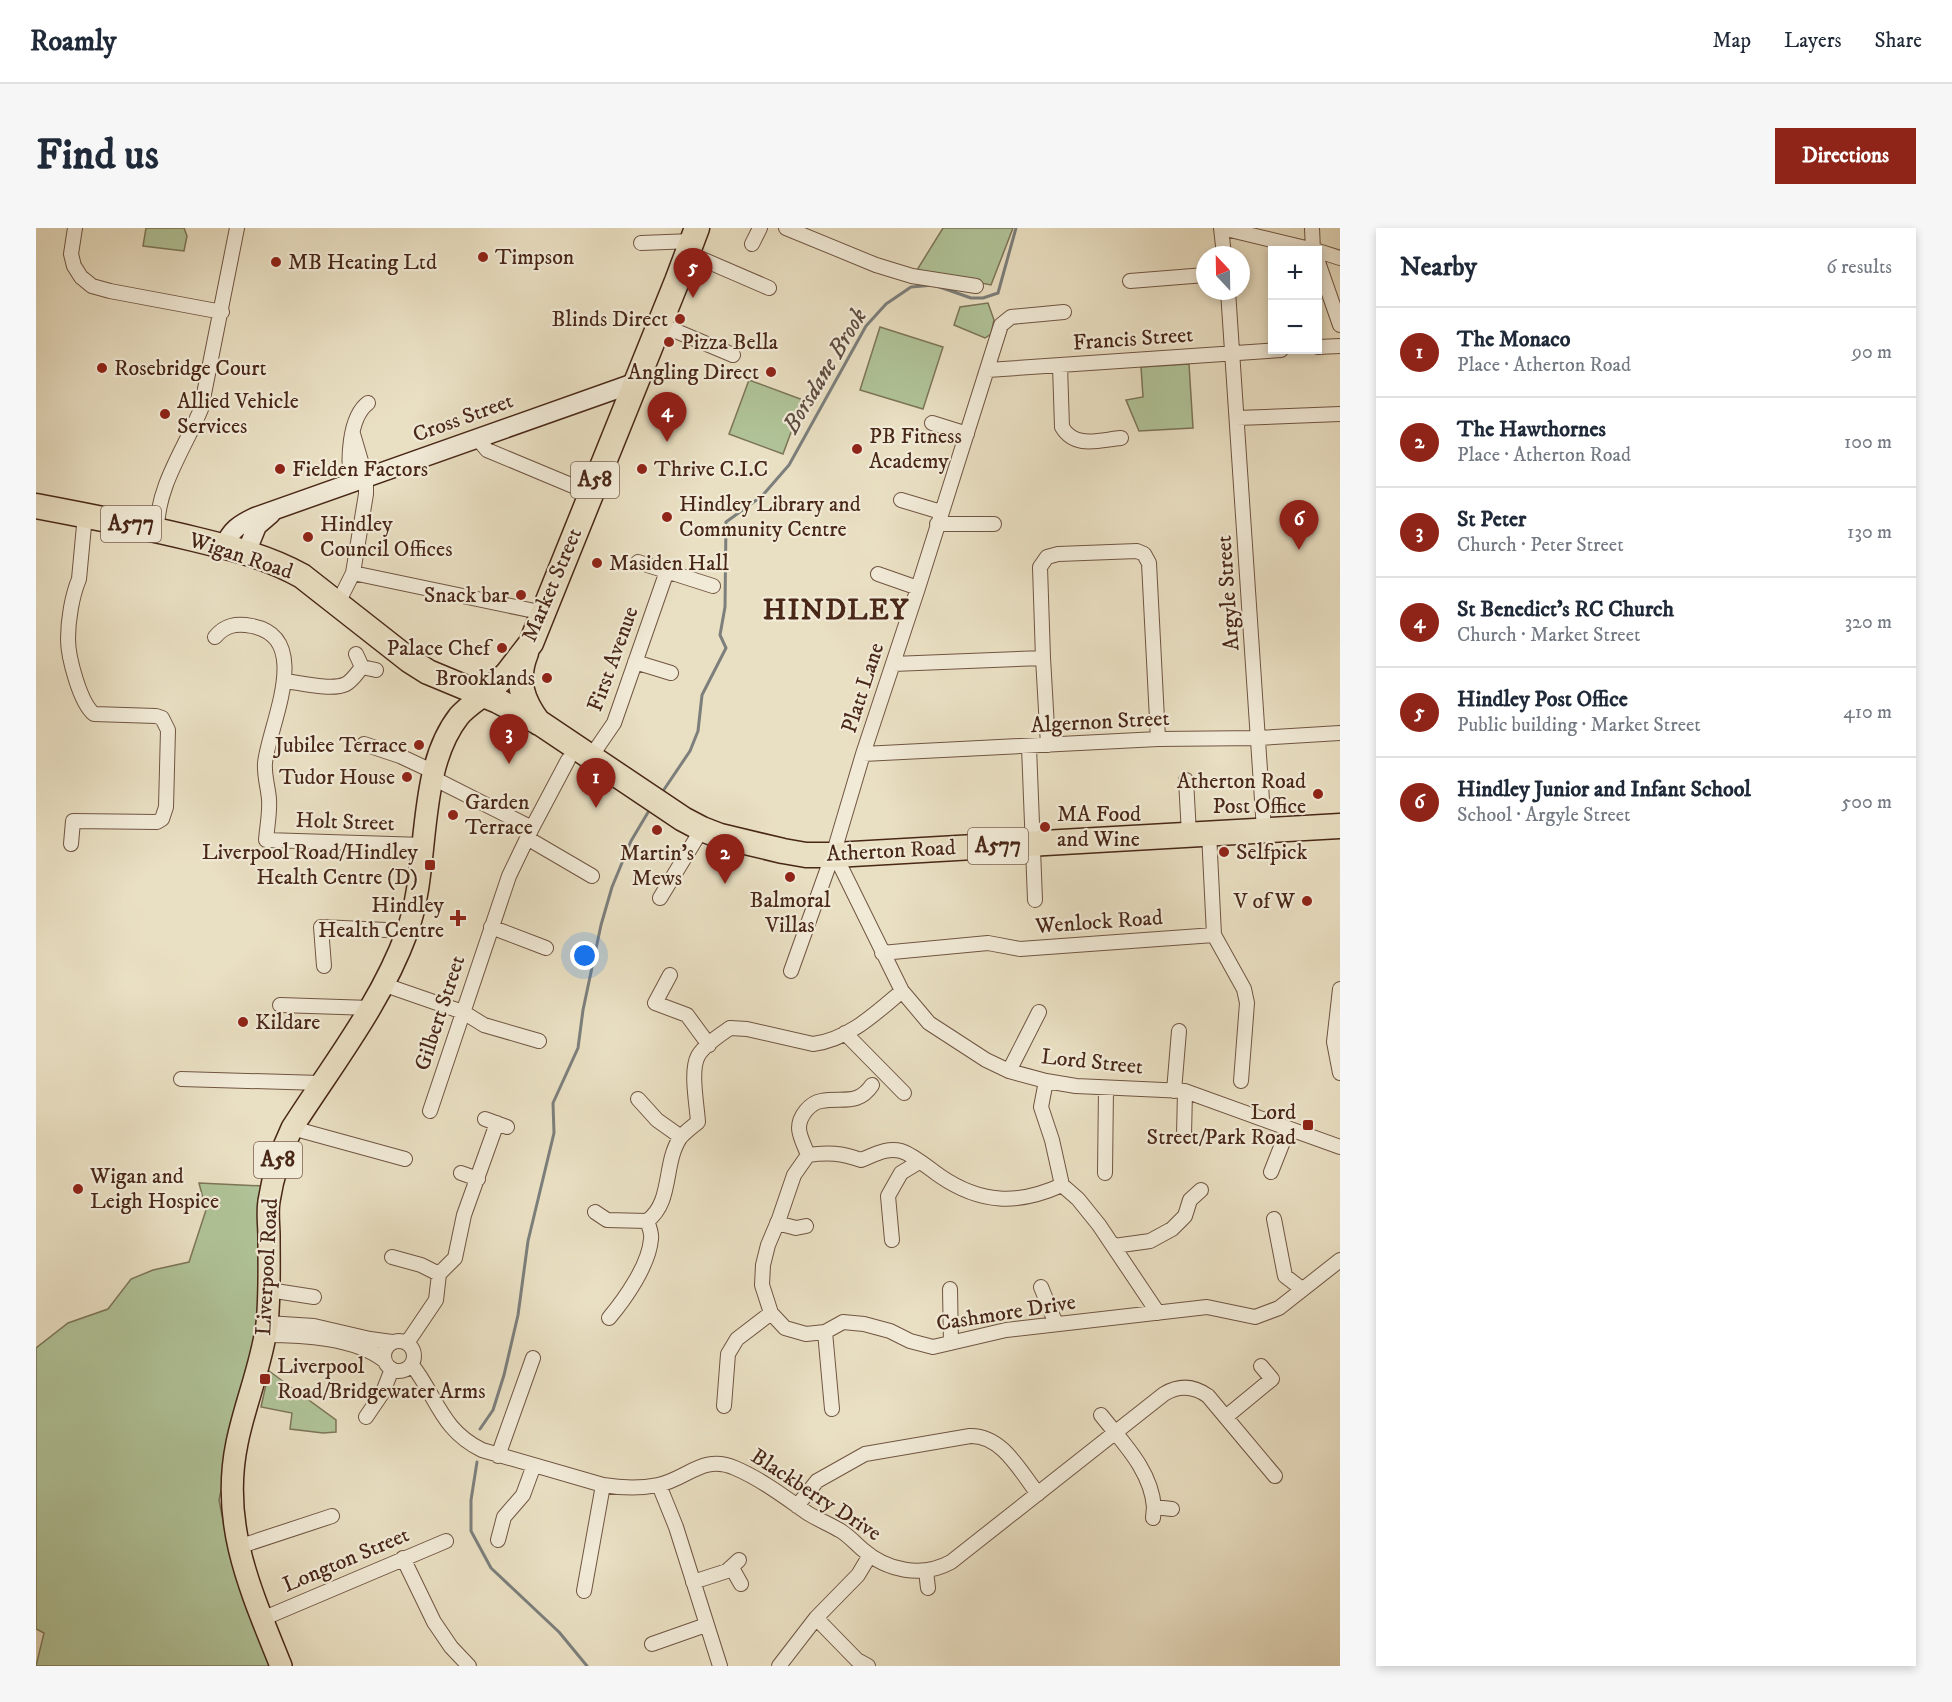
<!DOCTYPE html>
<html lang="en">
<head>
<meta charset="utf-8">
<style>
	body { margin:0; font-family:"IM FELL DW Pica",serif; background:#f6f6f7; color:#1f2937 }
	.controls { position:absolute; right:18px; top:18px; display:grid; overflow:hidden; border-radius:0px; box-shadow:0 3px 9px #0003 }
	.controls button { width:54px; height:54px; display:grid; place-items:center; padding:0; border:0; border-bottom:2px solid #e0e1e3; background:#fff; color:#1f2937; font:30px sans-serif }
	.compass { position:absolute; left:1160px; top:18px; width:54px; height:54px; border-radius:50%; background:#fff; box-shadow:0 3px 9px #0003; rotate:338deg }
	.you { position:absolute; left:549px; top:728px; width:21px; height:21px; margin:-15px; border:4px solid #fff; border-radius:50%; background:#1a73e8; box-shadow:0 0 0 9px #1a73e833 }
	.badge { display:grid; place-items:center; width:39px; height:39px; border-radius:50%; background:#8f2418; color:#fff; font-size:20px; font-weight:700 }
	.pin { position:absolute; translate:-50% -50px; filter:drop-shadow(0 2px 3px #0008) }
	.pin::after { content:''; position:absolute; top:32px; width:21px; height:18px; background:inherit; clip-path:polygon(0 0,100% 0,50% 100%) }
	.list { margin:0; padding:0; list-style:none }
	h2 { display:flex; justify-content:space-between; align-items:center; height:78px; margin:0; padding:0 24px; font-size:26px }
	h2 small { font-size:20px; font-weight:400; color:#747a83 }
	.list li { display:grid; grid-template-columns:39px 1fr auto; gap:18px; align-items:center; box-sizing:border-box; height:90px; padding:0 24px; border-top:2px solid #e0e1e3 }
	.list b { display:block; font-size:22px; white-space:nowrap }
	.list p { margin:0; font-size:20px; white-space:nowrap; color:#747a83 }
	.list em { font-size:20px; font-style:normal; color:#747a83 }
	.map { position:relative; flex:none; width:1304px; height:1438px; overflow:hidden; border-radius:0px }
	header { display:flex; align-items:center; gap:36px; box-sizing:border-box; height:84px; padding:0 30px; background:#fff; border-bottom:2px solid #e0e1e3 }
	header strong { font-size:28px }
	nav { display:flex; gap:33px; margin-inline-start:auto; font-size:21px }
	.intro { display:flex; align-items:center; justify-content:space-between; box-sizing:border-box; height:144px; padding:0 36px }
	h1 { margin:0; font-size:42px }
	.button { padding:15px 27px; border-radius:0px; background:#8f2418; color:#fff; font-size:21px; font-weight:700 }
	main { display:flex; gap:36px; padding:0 36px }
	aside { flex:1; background:#fff; border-radius:0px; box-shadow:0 3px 9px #0003 }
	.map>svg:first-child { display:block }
	.green { fill:#b0c398; stroke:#7c7558; stroke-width:1.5 }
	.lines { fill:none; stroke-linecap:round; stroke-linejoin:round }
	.stream { stroke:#7c7f7c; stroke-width:3 }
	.street-casing { stroke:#705542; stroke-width:16 }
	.secondary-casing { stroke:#482717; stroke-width:21 }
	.primary-casing { stroke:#482717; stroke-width:24 }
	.highway-casing { stroke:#482717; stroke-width:27 }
	.street { stroke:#f1ead7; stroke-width:14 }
	.secondary { stroke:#f1ead7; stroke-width:18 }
	.primary { stroke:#e9dfc2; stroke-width:21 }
	.highway { stroke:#e9dfc2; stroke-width:24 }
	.poi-dot { fill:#8f2418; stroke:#f1ead7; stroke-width:2 }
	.labels { text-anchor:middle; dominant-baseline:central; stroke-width:4.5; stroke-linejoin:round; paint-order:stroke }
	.shield { fill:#f1ead7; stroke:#7b6251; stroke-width:1.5 }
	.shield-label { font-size:21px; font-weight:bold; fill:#482717 }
	.poi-label { font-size:22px; fill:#482717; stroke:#f1ead7; text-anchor:start }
	.street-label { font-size:22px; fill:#482717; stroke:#f1ead7 }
	.water-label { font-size:24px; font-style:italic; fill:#5e4c41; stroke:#f1ead7 }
	.district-label { font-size:28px; font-weight:bold; letter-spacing:1.5px; fill:#482717; stroke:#f1ead7 }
</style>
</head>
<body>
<header>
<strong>Roamly</strong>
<nav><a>Map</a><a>Layers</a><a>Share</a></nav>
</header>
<div class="intro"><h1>Find us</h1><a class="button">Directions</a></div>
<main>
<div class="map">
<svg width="1304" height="1438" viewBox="0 0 1304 1438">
	<rect width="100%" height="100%" fill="#e9dfc2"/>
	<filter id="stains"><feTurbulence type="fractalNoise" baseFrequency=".00333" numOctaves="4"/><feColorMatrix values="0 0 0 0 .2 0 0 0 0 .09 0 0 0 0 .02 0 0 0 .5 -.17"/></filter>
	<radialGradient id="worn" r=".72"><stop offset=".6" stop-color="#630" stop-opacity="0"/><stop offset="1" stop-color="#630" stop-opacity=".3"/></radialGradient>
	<path class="green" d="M110,0H148L151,8L148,23L107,18Z
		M907,0H977L955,57L881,42Z
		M952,75L958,92L955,106L949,110L918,97L924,79Z
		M844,99L907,119L887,181L824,162Z
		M1153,136L1157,200L1103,203L1090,172L1107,169L1105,139Z
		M713,152L767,172L747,226L693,206Z
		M163,955L227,958L225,1084L183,1272L192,1318L235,1438H0L8,1405L0,1401V1120L32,1095L72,1081L95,1051L117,1042L153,1034L170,982Z
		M233,1143L300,1192V1204L287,1205L254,1201L256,1185L225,1179Z"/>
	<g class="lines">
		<path class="stream" d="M625,566L654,523L662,503L666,467L690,420L684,407L689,379L690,294L726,268L753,237L830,98L850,76L875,59L898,57L935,70H947L962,65L980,0
			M444,1201L457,1182L468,1147L482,1087L492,1013L518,905L517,875L542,820L547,782L565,697L576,659L595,613L614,581
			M441,1234L435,1272V1303L455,1340L523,1404L551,1438"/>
		<defs>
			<path id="street" d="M39,0L35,26L38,38L45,49L56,58L74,63L186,84
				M750,0L840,37L876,48L940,58
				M1185,0L1188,27
				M1186,0L1278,22
				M1276,0L1277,22
				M605,15L656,13
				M716,16L724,0
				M1282,23L1304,30
				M652,25L733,60
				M1282,34L1304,97
				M1094,53L1169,47
				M1192,63L1228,602
				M623,96L697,127
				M1282,119L1304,118
				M1024,138L1026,199C1039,221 1063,212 1085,210
				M952,142L1245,122
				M1201,190L1304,186
				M896,195L931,206
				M441,210L451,222L554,265
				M316,255C311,233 313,189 332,175
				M865,272L905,284
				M901,296H958
				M121,302C121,258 149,220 165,181L201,0
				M602,334L677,358
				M317,345L508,385
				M842,346L882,360
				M302,375L317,345L330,266V250L317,206
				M179,409C189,397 200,395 216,398C278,410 233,497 229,535C228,547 232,559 233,571C234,585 231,599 230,612L387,617
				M320,426L326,439L340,442
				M599,434L635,445
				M857,436L1007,430
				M249,453C265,455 296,463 310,456C317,452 321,445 326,439
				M328,516L364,528L398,544
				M1012,517L1007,430L1004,339L1011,329L1022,326L1101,323L1108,326L1113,335L1122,511
				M993,519L999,672
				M827,526L1122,511L1223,510L1304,505
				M554,530L578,495L631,343
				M397,550L496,600
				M1150,552L1153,606
				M1173,605L1178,707L1208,761L1211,775L1205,853
				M491,610L556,648
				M35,616L37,593L121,594L126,591L130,579L132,502L126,490L120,488L58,486C44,475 32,429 32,411C32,392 36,368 43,351L49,287
				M799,627L866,763L893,795L950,832L973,843L1010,853L1040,858L1149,863L1304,919
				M624,670L666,601
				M455,699L510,720
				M846,725L952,715L984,721L1178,707
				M288,738L285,699L372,703
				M755,743L794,634L799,627L800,617L827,526L882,360L965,97L975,89L1028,84
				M634,747L619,775L651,787L673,817
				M349,757L427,784L448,797L503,813
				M1304,761L1298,814L1304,845
				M244,777L335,780
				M809,805L868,865
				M973,843L1003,784
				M145,851L285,855
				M1010,853L1005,879L1016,912L1026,957L1042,971L1063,997L1122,1085
				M1138,863L1143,803
				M602,871L621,892L645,909
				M394,883L473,648L496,600L532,532
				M449,891L471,899
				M256,900L369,931
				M1148,907L1149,863
				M772,927L758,947L743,991L732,1017L727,1037L726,1057L735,1085L749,1100L770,1106L789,1104L807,1094L828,1096L854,1103L874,1113L897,1119L970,1102L1171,1079L1219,1089L1243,1080L1304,1032
				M772,927C791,924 806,925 825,932C838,927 851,919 865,923C876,926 894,941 904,948C945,976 982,977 1026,957
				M772,927C769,919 763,908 763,900C763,888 774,875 785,873C806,869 822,878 836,857
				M1235,944L1252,901
				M425,945L442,951
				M1069,945L1070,860
				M559,984L571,992L611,993
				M1238,991L1249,1048L1266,1061
				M741,995L760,1000L770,998
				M856,1012L852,968L865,945L883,934
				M1078,1018L1114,1013L1136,1001L1149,988L1154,972L1165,962
				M356,1029L385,1037L403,1046
				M1005,1059L1020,1096
				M914,1061L915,1115
				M233,1062L278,1069
				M573,1090C589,1071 613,1037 615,1011C616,1006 613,998 611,993C637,974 627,936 644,910C649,904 656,899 662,894C661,877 654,843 662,828C668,817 684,807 694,800L711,801L777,816C812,812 840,785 866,763
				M231,1095L278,1098L334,1111L356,1114
				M789,1104L796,1181
				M229,1107C266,1107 319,1109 349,1133
				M348 1128a15 15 0 1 1 30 0a15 15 0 1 1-30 0Z
				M371,1115L400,1072L403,1046L419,1030L428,987L461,895
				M376,1137C401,1169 405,1202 446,1222L567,1257C585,1260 603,1261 622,1257C651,1251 667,1226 699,1240C725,1251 750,1270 773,1286C783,1292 795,1297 805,1303C813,1308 819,1315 826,1321C851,1343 886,1350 915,1334L1128,1166C1143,1157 1158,1158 1172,1168L1239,1248
				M688,1178L692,1126L701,1111L735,1085
				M1065,1187C1087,1215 1115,1242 1118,1279
				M1191,1188L1236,1151L1225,1138
				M330,1189L347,1164L356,1141
				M462,1228L497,1130
				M623,1257L640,1299L684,1438
				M761,1278L781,1253L829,1226L934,1208C966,1207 984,1243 1002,1266
				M1117,1290L1118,1279L1136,1281
				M462,1312L468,1289L487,1267L498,1237
				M202,1319L296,1288
				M367,1330L398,1394L415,1419L433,1438
				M696,1340L705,1356
				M890,1343L892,1360
				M657,1354L691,1343L703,1332
				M548,1363L567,1257
				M780,1390L821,1432L832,1438
				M226,1391L410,1313
				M616,1416L670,1397
				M743,1438L780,1390L822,1347L834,1327"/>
			<path id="secondary" d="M188,319C194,302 204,296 219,289L598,155
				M210,325L221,298L235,286"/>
			<path id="primary" d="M245,1438C215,1363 184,1297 201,1215C209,1175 226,1136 231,1096C234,1067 233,1038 233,1009C233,997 231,985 233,973C237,947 245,923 256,900C297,836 345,775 371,704C395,639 379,544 423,488C430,480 439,474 447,468"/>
			<path id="highway" d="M0,278C53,288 105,298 158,311C195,320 232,329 266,348L373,432L392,444L462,473L504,495L647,591L666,601L684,608L747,623L770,627H799L1304,598
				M490,425C479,452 486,473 503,495
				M447,468L471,446L495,415L641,53L661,0"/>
		</defs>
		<use href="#street" class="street-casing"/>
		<use href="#secondary" class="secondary-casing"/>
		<use href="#primary" class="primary-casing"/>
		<use href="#highway" class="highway-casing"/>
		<use href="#street" class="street"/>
		<use href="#secondary" class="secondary"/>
		<use href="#primary" class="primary"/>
		<use href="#highway" class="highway"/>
	</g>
	<g class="poi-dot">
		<circle cx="447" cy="29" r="6"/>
		<circle cx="240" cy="34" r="6"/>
		<circle cx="644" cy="91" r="6"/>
		<circle cx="633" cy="114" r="6"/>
		<circle cx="66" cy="140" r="6"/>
		<circle cx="735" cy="144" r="6"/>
		<circle cx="129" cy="186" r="6"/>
		<circle cx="821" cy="221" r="6"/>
		<circle cx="244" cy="241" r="6"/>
		<circle cx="606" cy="241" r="6"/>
		<circle cx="631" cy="289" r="6"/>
		<circle cx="272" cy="309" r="6"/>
		<circle cx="561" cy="335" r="6"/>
		<circle cx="485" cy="367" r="6"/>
		<circle cx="466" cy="420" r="6"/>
		<circle cx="511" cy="450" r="6"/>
		<circle cx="383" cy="517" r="6"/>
		<circle cx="371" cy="549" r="6"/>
		<circle cx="1282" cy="566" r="6"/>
		<circle cx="417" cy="587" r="6"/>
		<circle cx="1009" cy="599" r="6"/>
		<circle cx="621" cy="602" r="6"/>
		<circle cx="1188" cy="624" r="6"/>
		<rect x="388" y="631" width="12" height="12" rx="3"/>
		<circle cx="754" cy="649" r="6"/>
		<circle cx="1271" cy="673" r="6"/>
		<path d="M419 681h6v6h6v6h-6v6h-6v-6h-6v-6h6z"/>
		<circle cx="207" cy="794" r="6"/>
		<rect x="1266" y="891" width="12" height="12" rx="3"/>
		<circle cx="42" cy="961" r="6"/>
		<rect x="223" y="1145" width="12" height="12" rx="3"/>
	</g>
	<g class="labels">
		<g class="shield">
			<rect x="535" y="234" width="48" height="36" rx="4.5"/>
			<rect x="65" y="278" width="60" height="36" rx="4.5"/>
			<rect x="932" y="600" width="60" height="36" rx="4.5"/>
			<rect x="218" y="914" width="48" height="36" rx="4.5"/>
		</g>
		<g class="shield-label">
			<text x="559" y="252">A58</text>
			<text x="95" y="296">A577</text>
			<text x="962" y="618">A577</text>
			<text x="242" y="932">A58</text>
		</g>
		<g class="poi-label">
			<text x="459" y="29">Timpson</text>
			<text x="252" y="34">MB Heating Ltd</text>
			<text x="632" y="91" text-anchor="end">Blinds Direct</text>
			<text x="645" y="114">Pizza Bella</text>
			<text x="78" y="140">Rosebridge Court</text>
			<text x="723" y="144" text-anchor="end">Angling Direct</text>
			<text x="141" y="173">Allied Vehicle<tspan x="141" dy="25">Services</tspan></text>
			<text x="833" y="208">PB Fitness<tspan x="833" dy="25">Academy</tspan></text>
			<text x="256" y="241">Fielden Factors</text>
			<text x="618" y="241">Thrive C.I.C</text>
			<text x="643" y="276">Hindley Library and<tspan x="643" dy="25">Community Centre</tspan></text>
			<text x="284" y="296">Hindley<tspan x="284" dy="25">Council Offices</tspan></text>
			<text x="573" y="335">Masiden Hall</text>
			<text x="473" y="367" text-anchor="end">Snack bar</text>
			<text x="454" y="420" text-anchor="end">Palace Chef</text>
			<text x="499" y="450" text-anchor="end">Brooklands</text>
			<text x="371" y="517" text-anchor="end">Jubilee Terrace</text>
			<text x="359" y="549" text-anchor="end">Tudor House</text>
			<text x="1270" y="553" text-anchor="end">Atherton Road<tspan x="1270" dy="25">Post Office</tspan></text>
			<text x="429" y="574">Garden<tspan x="429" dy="25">Terrace</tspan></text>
			<text x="1021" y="586">MA Food<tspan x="1021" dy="25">and Wine</tspan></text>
			<text x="382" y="624" text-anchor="end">Liverpool Road/Hindley<tspan x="382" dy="25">Health Centre (D)</tspan></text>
			<text x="1200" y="624">Selfpick</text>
			<text x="621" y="625" text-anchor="middle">Martin's<tspan x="621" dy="25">Mews</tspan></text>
			<text x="754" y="672" text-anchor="middle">Balmoral<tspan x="754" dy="25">Villas</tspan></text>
			<text x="1259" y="673" text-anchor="end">V of W</text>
			<text x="408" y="677" text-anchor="end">Hindley<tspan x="408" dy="25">Health Centre</tspan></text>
			<text x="219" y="794">Kildare</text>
			<text x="1260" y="884" text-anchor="end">Lord<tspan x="1260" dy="25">Street/Park Road</tspan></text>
			<text x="54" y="948">Wigan and<tspan x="54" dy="25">Leigh Hospice</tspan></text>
			<text x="241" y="1138">Liverpool<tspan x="241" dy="25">Road/Bridgewater Arms</tspan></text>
		</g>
		<g class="street-label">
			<text transform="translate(1097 111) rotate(-4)">Francis Street</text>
			<text transform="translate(427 190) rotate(-20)">Cross Street</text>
			<text transform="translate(205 328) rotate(18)">Wigan Road</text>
			<text transform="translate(516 357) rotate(-67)">Market Street</text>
			<text transform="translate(1192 365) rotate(-94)">Argyle Street</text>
			<text transform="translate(577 431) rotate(-70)">First Avenue</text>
			<text transform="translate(827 460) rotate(-72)">Platt Lane</text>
			<text transform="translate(1064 494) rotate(-3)">Algernon Street</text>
			<text transform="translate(309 594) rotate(2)">Holt Street</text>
			<text transform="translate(855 623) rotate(-3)">Atherton Road</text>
			<text transform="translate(1063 694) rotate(-4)">Wenlock Road</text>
			<text transform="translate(404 785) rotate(-72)">Gilbert Street</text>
			<text transform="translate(1056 834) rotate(6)">Lord Street</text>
			<text transform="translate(231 1039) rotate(-87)">Liverpool Road</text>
			<text transform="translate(970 1085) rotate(-9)">Cashmore Drive</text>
			<text transform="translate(780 1267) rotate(33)">Blackberry Drive</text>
			<text transform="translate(310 1332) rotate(-23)">Longton Street</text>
		</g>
		<g class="water-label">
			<text transform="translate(789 143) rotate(-59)">Borsdane Brook</text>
		</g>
		<g class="district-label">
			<text x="800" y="382">HINDLEY</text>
		</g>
	</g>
	<rect width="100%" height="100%" filter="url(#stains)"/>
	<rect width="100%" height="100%" fill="url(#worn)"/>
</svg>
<div class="controls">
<button>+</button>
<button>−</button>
</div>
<svg class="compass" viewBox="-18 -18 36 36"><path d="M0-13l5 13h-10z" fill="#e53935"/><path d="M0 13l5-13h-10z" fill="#747a83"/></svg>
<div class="you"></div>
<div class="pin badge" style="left:560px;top:580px">1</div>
<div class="pin badge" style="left:689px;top:656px">2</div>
<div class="pin badge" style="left:473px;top:536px">3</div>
<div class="pin badge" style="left:631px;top:214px">4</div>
<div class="pin badge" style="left:657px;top:70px">5</div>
<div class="pin badge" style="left:1263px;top:322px">6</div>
</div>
<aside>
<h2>Nearby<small>6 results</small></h2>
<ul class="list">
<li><span class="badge">1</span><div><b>The Monaco</b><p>Place · Atherton Road</p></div><em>90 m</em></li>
<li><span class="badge">2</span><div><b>The Hawthornes</b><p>Place · Atherton Road</p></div><em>100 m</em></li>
<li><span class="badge">3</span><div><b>St Peter</b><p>Church · Peter Street</p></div><em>130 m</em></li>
<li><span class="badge">4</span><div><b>St Benedict's RC Church</b><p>Church · Market Street</p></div><em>320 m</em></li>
<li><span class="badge">5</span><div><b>Hindley Post Office</b><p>Public building · Market Street</p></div><em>410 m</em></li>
<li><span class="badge">6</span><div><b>Hindley Junior and Infant School</b><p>School · Argyle Street</p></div><em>500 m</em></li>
</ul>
</aside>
</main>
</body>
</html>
